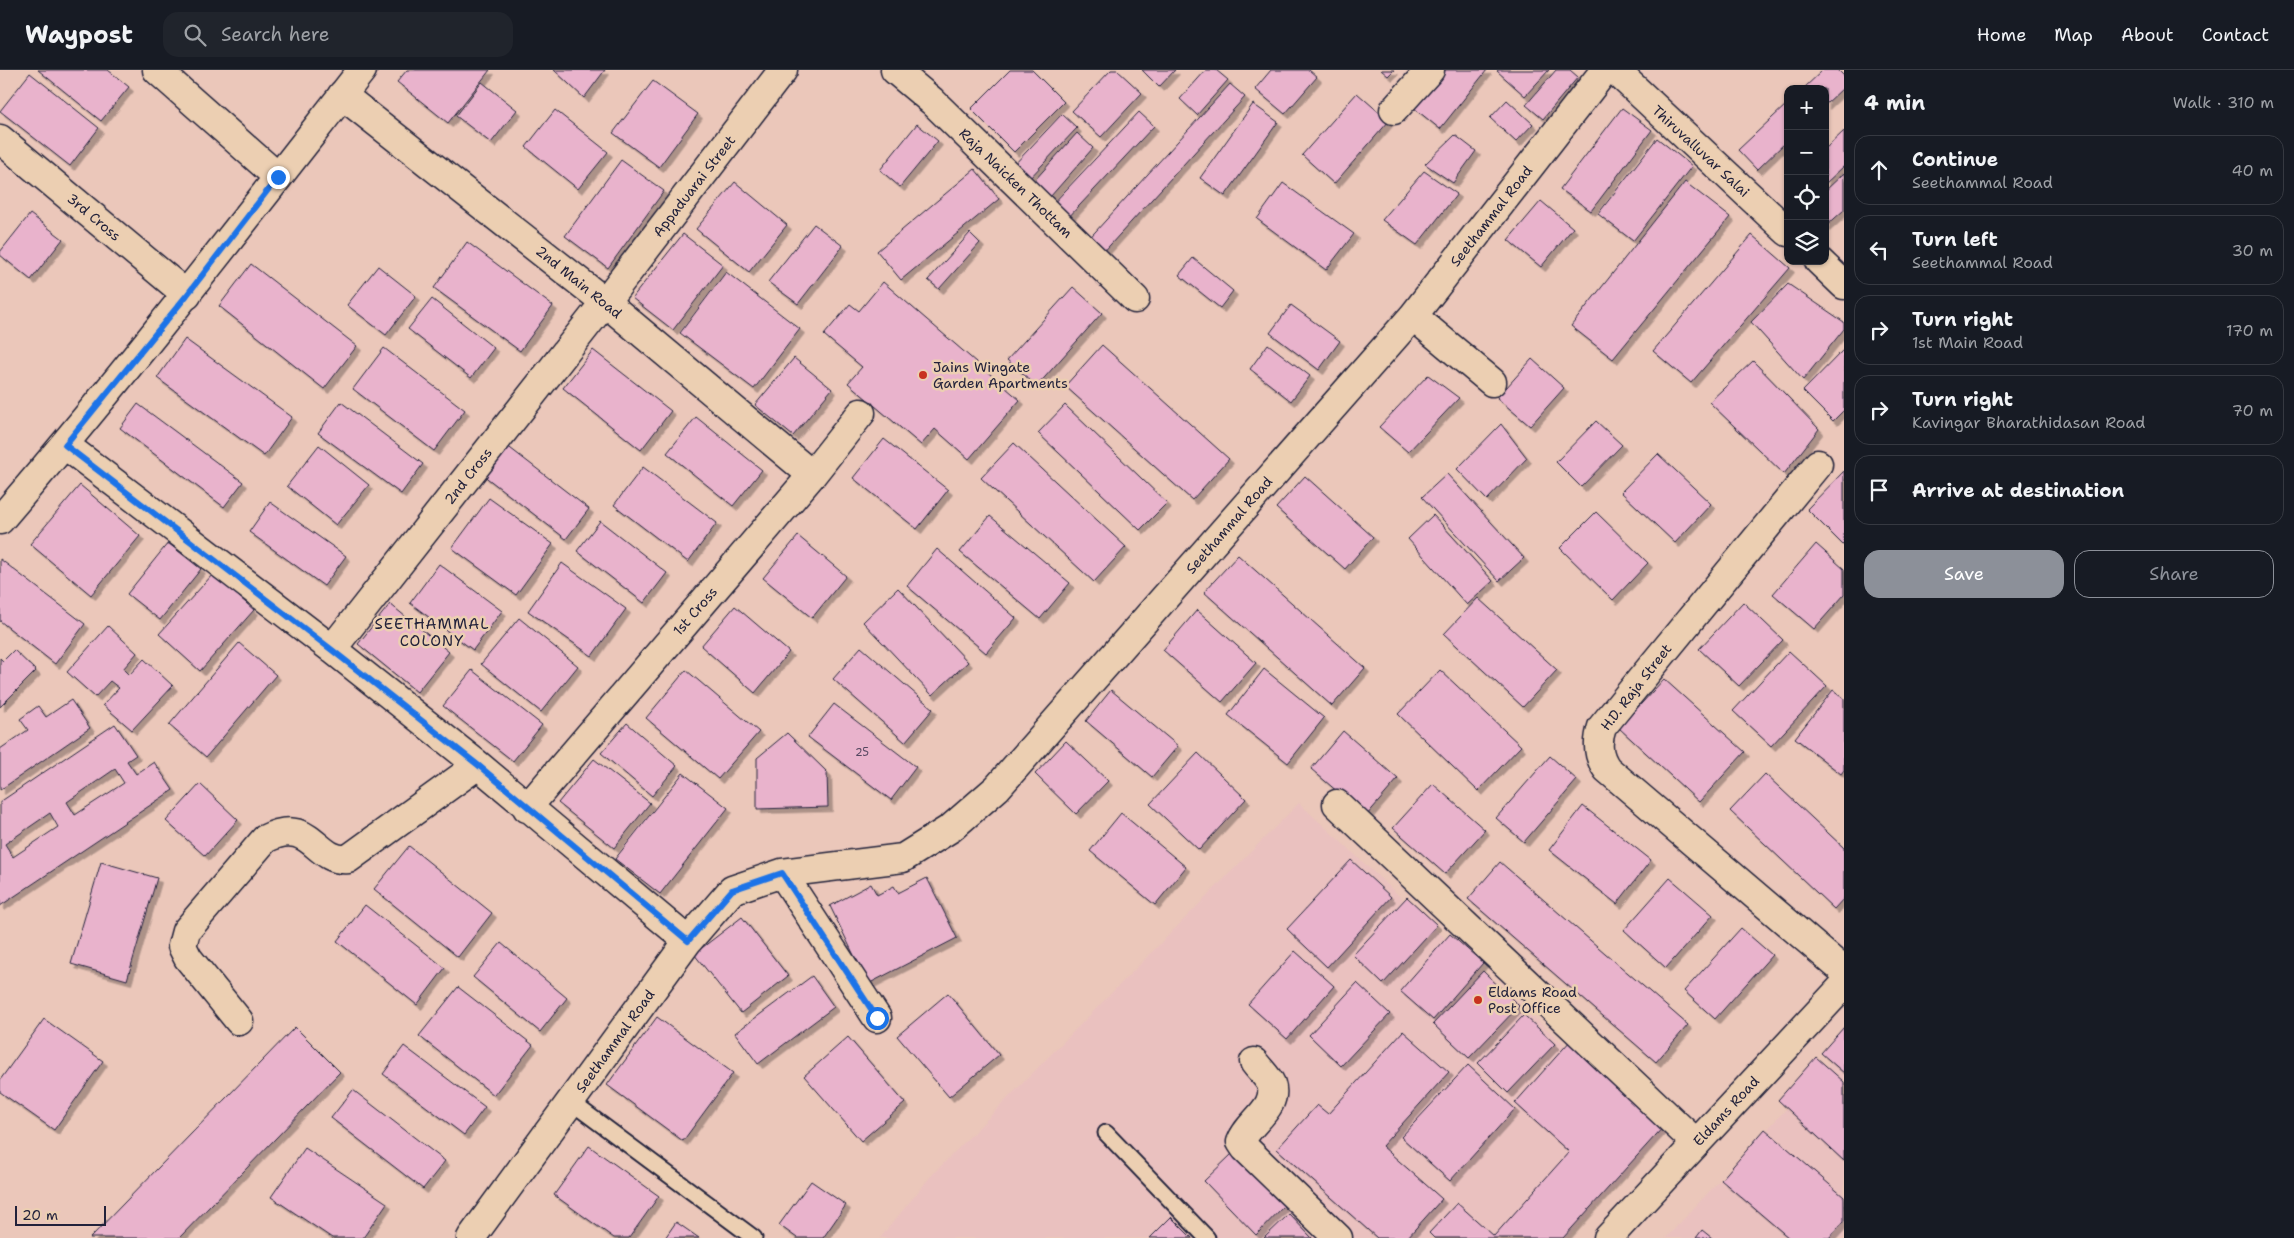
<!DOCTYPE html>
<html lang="en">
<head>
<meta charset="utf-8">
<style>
	body { margin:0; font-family:"Shantell Sans",sans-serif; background:#20242c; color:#f1f3f6 }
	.controls { position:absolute; right:15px; top:15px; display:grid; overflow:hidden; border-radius:10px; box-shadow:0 1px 4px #0004 }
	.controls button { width:45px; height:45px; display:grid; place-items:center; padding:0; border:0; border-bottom:1px solid #363941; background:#171b24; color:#f1f3f6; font:25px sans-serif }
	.scale { position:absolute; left:15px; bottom:12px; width:91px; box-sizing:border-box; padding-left:5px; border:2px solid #22223b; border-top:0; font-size:14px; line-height:18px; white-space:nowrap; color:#22223b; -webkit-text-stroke:4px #eccfb2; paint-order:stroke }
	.stop { position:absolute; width:15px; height:15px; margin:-11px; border:4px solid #1a73e8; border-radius:50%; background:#fff }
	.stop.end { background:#1a73e8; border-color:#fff; box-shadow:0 1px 5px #0008 }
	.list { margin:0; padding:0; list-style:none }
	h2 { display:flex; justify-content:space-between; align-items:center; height:65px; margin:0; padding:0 20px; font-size:21px }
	h2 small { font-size:16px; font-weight:400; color:#9ea1a6 }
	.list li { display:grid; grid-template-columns:32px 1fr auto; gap:15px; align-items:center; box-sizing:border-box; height:70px; margin:0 10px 10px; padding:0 10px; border:1px solid #363941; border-radius:15px }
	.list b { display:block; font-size:19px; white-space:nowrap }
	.list p { margin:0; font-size:16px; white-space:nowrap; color:#9ea1a6 }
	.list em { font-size:16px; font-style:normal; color:#9ea1a6 }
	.actions { display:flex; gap:10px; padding:15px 20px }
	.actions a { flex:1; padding:11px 0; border:1px solid #8c9099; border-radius:15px; text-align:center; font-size:18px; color:#8c9099 }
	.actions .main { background:#8c9099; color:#fff }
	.icon { flex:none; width:28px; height:28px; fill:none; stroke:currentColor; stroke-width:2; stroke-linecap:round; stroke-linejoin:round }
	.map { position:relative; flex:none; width:1844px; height:1168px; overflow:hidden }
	header { display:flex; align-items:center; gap:30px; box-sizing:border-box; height:70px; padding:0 25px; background:#171b24; border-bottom:1px solid #363941 }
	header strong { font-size:24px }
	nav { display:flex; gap:28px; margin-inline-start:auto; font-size:18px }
	.search { width:350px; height:45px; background:#20242c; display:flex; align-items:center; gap:12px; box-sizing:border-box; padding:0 18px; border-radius:15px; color:#9ea1a6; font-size:19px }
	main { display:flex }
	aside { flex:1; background:#171b24 }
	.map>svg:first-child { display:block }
	.built { fill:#eac1bf }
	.building { fill:#e9b3cc; stroke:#22223b; fill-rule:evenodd; filter:url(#shadow) }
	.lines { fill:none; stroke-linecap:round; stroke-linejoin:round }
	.service-casing { stroke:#22223b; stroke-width:19 }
	.minor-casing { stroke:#22223b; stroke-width:31 }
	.tertiary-casing { stroke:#22223b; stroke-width:31 }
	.secondary-casing { stroke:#22223b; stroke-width:31 }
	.service { stroke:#eccfb2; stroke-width:15 }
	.minor { stroke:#eccfb2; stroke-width:28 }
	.tertiary { stroke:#eccfb2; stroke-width:28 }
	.secondary { stroke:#eccfb2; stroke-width:28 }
	.route { stroke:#1a73e8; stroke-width:6 }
	.poi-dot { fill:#c8321e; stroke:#eccfb2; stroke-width:2 }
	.labels { text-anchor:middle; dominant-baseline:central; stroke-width:5; stroke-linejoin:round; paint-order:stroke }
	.number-label { font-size:11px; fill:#54465f }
	.street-label { font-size:14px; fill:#22223b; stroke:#eccfb2 }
	.poi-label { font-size:14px; fill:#22223b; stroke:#eccfb2; text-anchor:start }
	.neighbourhood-label { font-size:15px; letter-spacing:1px; fill:#22223b; stroke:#eccfb2 }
</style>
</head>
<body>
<header>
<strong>Waypost</strong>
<div class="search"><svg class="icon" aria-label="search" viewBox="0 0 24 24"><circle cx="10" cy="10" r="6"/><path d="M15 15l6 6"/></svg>Search here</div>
<nav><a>Home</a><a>Map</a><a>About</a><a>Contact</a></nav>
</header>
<main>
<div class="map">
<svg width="1844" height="1168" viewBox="0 0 1844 1168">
	<defs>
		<filter id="shadow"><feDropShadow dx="4.5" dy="4.5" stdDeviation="0" flood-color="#0004"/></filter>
	</defs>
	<rect width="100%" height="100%" fill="#ebc7ba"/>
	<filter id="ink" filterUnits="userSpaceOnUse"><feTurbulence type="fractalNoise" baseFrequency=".02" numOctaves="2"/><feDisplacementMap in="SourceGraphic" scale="10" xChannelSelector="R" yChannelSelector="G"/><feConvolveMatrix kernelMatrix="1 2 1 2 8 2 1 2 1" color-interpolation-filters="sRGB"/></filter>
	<g filter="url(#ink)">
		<path class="built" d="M1299,733L1448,871L1665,1064L1567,1168H880L931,1106Z
			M1844,977V1168H1666Z"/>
		<path class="building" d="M38,0H108L129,17L101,51Z
			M407,0H490L448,53L397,12Z
			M554,0H605L584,28Z
			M1010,0H1032L1064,32L1014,82L971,39Z
			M1111,0H1117L1142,23L1101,67L1072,41Z
			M1142,0H1175L1159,17Z
			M1206,0H1216L1228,10L1197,45L1180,29Z
			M1271,0H1309L1317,7L1285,44L1255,19Z
			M1381,0H1394L1388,6Z
			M1445,0H1487L1440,59L1414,38Z
			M1498,0H1549L1525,26L1497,1Z
			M1556,0H1570L1578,7L1543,49L1526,35Z
			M1823,0H1838L1844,6V17L1825,35V19H1803Z
			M30,3L99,58L70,96L0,41Z
			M653,11L698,44L659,97L613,63Z
			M482,12L517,40L491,73L456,46Z
			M1230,14L1245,27L1100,186L1085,173Z
			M1357,23L1389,51L1334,114L1302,85Z
			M1507,30L1533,54L1516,72L1490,48Z
			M1788,33V70L1757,100L1738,80Z
			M1253,34L1278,52L1225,126L1200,108Z
			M1622,38L1652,60L1591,141L1560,119Z
			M555,40L608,82L578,119L526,77Z
			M1139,42L1154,56L1065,151L1050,137Z
			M1062,44L1077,58L1027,111L1012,97Z
			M917,54L938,71L900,117L880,100Z
			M1844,61V96L1825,114V79Z
			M1077,63L1093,78L1043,135L1026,120Z
			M1455,65L1476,81L1453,113L1425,94Z
			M1657,68L1692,96L1633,171L1598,144Z
			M621,90L664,121L608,198L565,166Z
			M975,99L999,129L901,210L877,181Z
			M1424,101L1457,124L1417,175L1382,150Z
			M1844,103V140L1825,157V121Z
			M735,112L787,155L749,202L696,159Z
			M1685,112L1730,147L1613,289L1571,256Z
			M1283,113L1354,164L1326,200L1257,149Z
			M1541,131L1573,158L1541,197L1508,170Z
			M30,144L63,169L31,210L0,185V182Z
			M814,154L843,176L798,234L768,212Z
			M970,163L980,173L939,219L928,210Z
			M683,164L723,195L673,260L632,228Z
			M1752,165L1790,198L1691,313L1653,281Z
			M467,172L553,236L520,281L434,218Z
			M1193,188L1233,221L1220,238L1179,205Z
			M251,194L357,276L324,319L219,236Z
			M378,196L416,226L386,265L347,235Z
			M726,202L800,259L754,319L680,263Z
			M883,212L1020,330L969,389L935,359L921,375L848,313L862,297L824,265L850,234L859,241Z
			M1788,214L1844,252V259L1803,310L1751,252Z
			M1073,217L1102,243L1037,316L1007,290Z
			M432,229L494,278L471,308L408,259Z
			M1291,235L1340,271L1319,300L1270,263Z
			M185,269L292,347L264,386L157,308Z
			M1268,274L1310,306L1291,331L1250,299Z
			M1102,275L1229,389L1192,430L1065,316Z
			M384,278L465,340L434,381L353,319Z
			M1844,279V340L1833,351L1803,321Z
			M593,280L671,341L641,380L563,318Z
			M794,288L832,319L793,366L755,335Z
			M1532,289L1564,318L1530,356L1497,328Z
			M1753,291L1819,359L1784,404L1709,332Z
			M1428,305L1459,328L1408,382L1379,357Z
			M341,332L423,394L401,424L318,363Z
			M138,334L243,412L224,437L120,358Z
			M1065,335L1167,433L1140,460L1038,363Z
			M696,347L762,400L733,436L667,383Z
			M1596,351L1622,375L1581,417L1556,392Z
			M1501,354L1527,388L1487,430L1457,399Z
			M884,369L948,420L917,459L853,408Z
			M1014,373L1126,477L1094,512L981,408Z
			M319,375L369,415L336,455L287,416Z
			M506,375L589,439L566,469L483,405Z
			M1658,384L1711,434L1675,473L1621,422Z
			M643,397L717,453L688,492L614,435Z
			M1844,401V476L1807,439Z
			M1447,404L1524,488L1499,511L1422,427Z
			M1305,406L1373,467L1345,499L1276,438Z
			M80,415L140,466L91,525L30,474Z
			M489,428L553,474L516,525L452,478Z
			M270,432L346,486L324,516L249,462Z
			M1596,442L1648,493L1613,530L1560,478Z
			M1433,445L1493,511L1467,535L1408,469Z
			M990,446L1070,513L1040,549L960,482Z
			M600,451L667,503L644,533L577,481Z
			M798,466L846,506L812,548L763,508Z
			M168,473L201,499L160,550L127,524Z
			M1816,474L1844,499V525L1814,559L1773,524Z
			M937,479L1016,548L986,583L907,516Z
			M1238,485L1365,598L1332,636L1204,522Z
			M0,489L85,554L55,594L0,551Z
			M562,493L626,539L592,586L528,541Z
			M439,494L502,541L473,580L410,533Z
			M213,504L254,540L200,601L159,564Z
			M898,518L968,592L932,625L863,552Z
			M1478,528L1557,600L1523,637L1444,564Z
			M1743,532L1783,570L1739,616L1699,579Z
			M390,534L449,582L417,622L358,574Z
			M735,536L789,582L755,623L701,576Z
			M1197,540L1256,593L1222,632L1163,580Z
			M519,548L578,596L541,642L481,594Z
			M108,556L137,583L123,599L129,605L144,589L173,616L132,660L103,635L119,618L110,611L95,627L67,602Z
			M239,573L276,605L206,687L169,655Z
			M861,577L933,639L905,672L833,609Z
			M14,580L36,601L0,637V588L3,591Z
			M1789,581L1827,616L1771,676L1733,641Z
			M1264,599L1324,648L1288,693L1228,645Z
			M472,600L542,655L513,691L443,636Z
			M686,600L759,662L718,709L646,648Z
			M1440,600L1521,676L1478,721L1398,644Z
			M1664,609L1745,682L1699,732L1619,658Z
			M1111,620L1178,676L1152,707L1086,651Z
			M1833,620L1844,628V700L1841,704L1795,668Z
			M71,630L90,658L0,720V679L28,660L20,649L38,636L46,647Z
			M834,634L916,697L891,730L808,667Z
			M627,653L677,696L652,726L601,683Z
			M115,654L136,685L127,691L136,704L154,692L173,720L0,836V732ZM115,699L124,713L75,745L67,732ZM50,743L58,757L13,787L5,774Z
			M1343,661L1398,709L1366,746L1311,699Z
			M787,663L827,702L828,737L757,739V688Z
			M1066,671L1108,711L1076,744L1035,704Z
			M1198,683L1246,729L1199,780L1150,734Z
			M1550,686L1577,710L1524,772L1496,748Z
			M594,689L650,733L614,778L558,733Z
			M683,703L728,738L660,824L615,789Z
			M1765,704L1844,778V828L1834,839L1730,741Z
			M200,714L238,750L205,786L166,751Z
			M1433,714L1485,760L1445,804L1393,758Z
			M1583,736L1651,790L1617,834L1549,780Z
			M1121,743L1186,797L1155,835L1090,781Z
			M409,776L492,843L458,887L374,819Z
			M1351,790L1391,827L1327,897L1287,859Z
			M101,792L157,808L127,910L71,894Z
			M1500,792L1688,955L1656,992L1468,829Z
			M927,808L957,868L868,914L830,836L871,814L877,825L894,816L898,823Z
			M1670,808L1713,845L1666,898L1624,860Z
			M1407,827L1437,855L1383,914L1353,885Z
			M365,835L445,898L417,935L337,871Z
			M742,847L788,906L741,943L694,884Z
			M1741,858L1772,885L1715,949L1684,921Z
			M1450,864L1483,893L1433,950L1400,921Z
			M501,873L567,928L540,962L473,907Z
			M1295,881L1334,916L1287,969L1248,934Z
			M1483,901L1519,936L1469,988L1433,954Z
			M812,906L834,937L758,994L735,963Z
			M1357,913L1390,944L1341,996L1309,965Z
			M458,917L533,975L494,1025L419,966Z
			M948,923L999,985L949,1027L897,966Z
			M1524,945L1555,974L1508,1023L1478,993Z
			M657,947L733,1003L683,1071L607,1015Z
			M44,949L103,991L54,1060L0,1022V1010Z
			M295,957L340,1002L179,1168H90Z
			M1844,957V1003L1821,983Z
			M1403,961L1449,1002L1382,1076L1442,1129L1407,1168H1377L1277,1079L1317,1035L1328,1044Z
			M848,967L905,1033L861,1071L804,1006Z
			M1571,970L1665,1055L1563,1168H1434L1429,1163L1457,1133L1494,1166L1569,1082L1515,1033Z
			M404,976L485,1037L464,1065L383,1004Z
			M1816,987L1844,1012V1091L1778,1030Z
			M1468,995L1515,1039L1450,1111L1401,1067Z
			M353,1020L445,1091L423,1119L331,1048Z
			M1765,1059L1844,1127V1151L1829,1168H1789L1721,1110Z
			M589,1076L659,1126L629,1168H614L554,1125Z
			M305,1078L387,1133L363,1168H332L271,1127Z
			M1233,1083L1284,1136L1256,1165L1204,1111Z
			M811,1111L846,1135L823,1168H797L779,1155Z
			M1289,1144L1312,1168H1264Z
			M1171,1147L1192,1168H1150Z
			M676,1152L699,1168H665Z
			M1702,1160L1712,1168H1696Z"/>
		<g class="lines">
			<defs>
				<path id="service" d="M571,1032L754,1168
					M1106,1063L1207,1168"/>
				<path id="minor" d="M157,0L278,107
					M895,0L932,31L1135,229
					M342,25L605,232L812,405
					M1394,40L1430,0
					M0,69L187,225
					M1413,246L1492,312
					M65,375L332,579L478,695L688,871
					M1818,394L1602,657C1597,672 1597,685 1607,699L1844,901
					M332,579L605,232L783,0
					M1337,734L1696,1073
					M527,738L812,405L861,343
					M782,803L877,948
					M239,951L188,888L182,876L186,861L265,769C312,745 315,793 348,789L478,695
					M1254,992C1259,999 1268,1007 1271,1014C1279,1038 1248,1052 1241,1072L1245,1078L1338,1168
					M471,1168L688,871L732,820L782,803L903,788L951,758L997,718L1413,246L1605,0"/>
				<path id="tertiary" d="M1615,0L1788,162
					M1819,191L1844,215"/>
				<path id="secondary" d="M0,450C126,304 243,152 362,0
					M1608,1168L1844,915"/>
			</defs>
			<use href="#service" class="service-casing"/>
			<use href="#minor" class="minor-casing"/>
			<use href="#tertiary" class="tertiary-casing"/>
			<use href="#secondary" class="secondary-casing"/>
			<use href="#service" class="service"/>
			<use href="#minor" class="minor"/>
			<use href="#tertiary" class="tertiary"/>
			<use href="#secondary" class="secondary"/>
		</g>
	</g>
	<g class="lines" filter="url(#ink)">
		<path class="route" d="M278,107L187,225L65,375L332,580L478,695L688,871L732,820L782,803L877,948"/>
	</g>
	<g class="poi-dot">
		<circle cx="923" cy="305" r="5"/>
		<circle cx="1478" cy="930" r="5"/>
	</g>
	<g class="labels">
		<g class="number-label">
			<text x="862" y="682">25</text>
		</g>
		<g class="street-label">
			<text transform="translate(1701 81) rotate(43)">Thiruvalluvar Salai</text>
			<text transform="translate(1016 113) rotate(44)">Raja Naicken Thottam</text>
			<text transform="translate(694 116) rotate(-52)">Appaduarai Street</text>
			<text transform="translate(1491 146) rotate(-52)">Seethammal Road</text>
			<text transform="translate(94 147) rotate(40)">3rd Cross</text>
			<text transform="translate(579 212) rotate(39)">2nd Main Road</text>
			<text transform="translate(468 406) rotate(-52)">2nd Cross</text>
			<text transform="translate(1229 455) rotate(-49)">Seethammal Road</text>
			<text transform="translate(695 541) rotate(-49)">1st Cross</text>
			<text transform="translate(1636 617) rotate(-52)">H.D. Raja Street</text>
			<text transform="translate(615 971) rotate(-54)">Seethammal Road</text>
			<text transform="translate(1726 1041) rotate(-47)">Eldams Road</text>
		</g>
		<g class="poi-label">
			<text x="933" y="297">Jains Wingate<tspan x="933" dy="16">Garden Apartments</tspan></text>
			<text x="1488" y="922">Eldams Road<tspan x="1488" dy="16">Post Office</tspan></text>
		</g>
		<g class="neighbourhood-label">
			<text x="432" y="554">SEETHAMMAL<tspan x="432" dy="17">COLONY</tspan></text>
		</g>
	</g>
</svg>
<div class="controls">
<button>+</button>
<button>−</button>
<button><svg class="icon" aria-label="locate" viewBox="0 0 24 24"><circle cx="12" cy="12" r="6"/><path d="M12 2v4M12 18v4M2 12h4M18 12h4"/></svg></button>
<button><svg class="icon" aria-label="layers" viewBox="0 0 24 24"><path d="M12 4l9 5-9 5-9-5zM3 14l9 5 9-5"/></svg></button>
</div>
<div class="scale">20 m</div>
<div class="stop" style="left:877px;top:948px"></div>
<div class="stop end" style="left:278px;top:107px"></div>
</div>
<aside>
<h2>4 min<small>Walk · 310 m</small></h2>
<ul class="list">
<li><svg class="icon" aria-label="ahead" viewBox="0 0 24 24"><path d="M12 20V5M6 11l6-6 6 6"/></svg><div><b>Continue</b><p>Seethammal Road</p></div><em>40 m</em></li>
<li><svg class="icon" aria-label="left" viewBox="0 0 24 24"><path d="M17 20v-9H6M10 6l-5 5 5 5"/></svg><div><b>Turn left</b><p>Seethammal Road</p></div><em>30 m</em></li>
<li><svg class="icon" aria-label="right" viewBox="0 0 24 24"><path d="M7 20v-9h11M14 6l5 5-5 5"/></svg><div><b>Turn right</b><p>1st Main Road</p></div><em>170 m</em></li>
<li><svg class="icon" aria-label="right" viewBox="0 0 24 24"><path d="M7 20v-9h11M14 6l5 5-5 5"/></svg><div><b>Turn right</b><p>Kavingar Bharathidasan Road</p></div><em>70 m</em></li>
<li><svg class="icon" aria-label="arrive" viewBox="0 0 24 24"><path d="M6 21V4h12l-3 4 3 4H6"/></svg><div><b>Arrive at destination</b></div></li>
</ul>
<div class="actions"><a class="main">Save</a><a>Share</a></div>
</aside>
</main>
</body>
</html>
